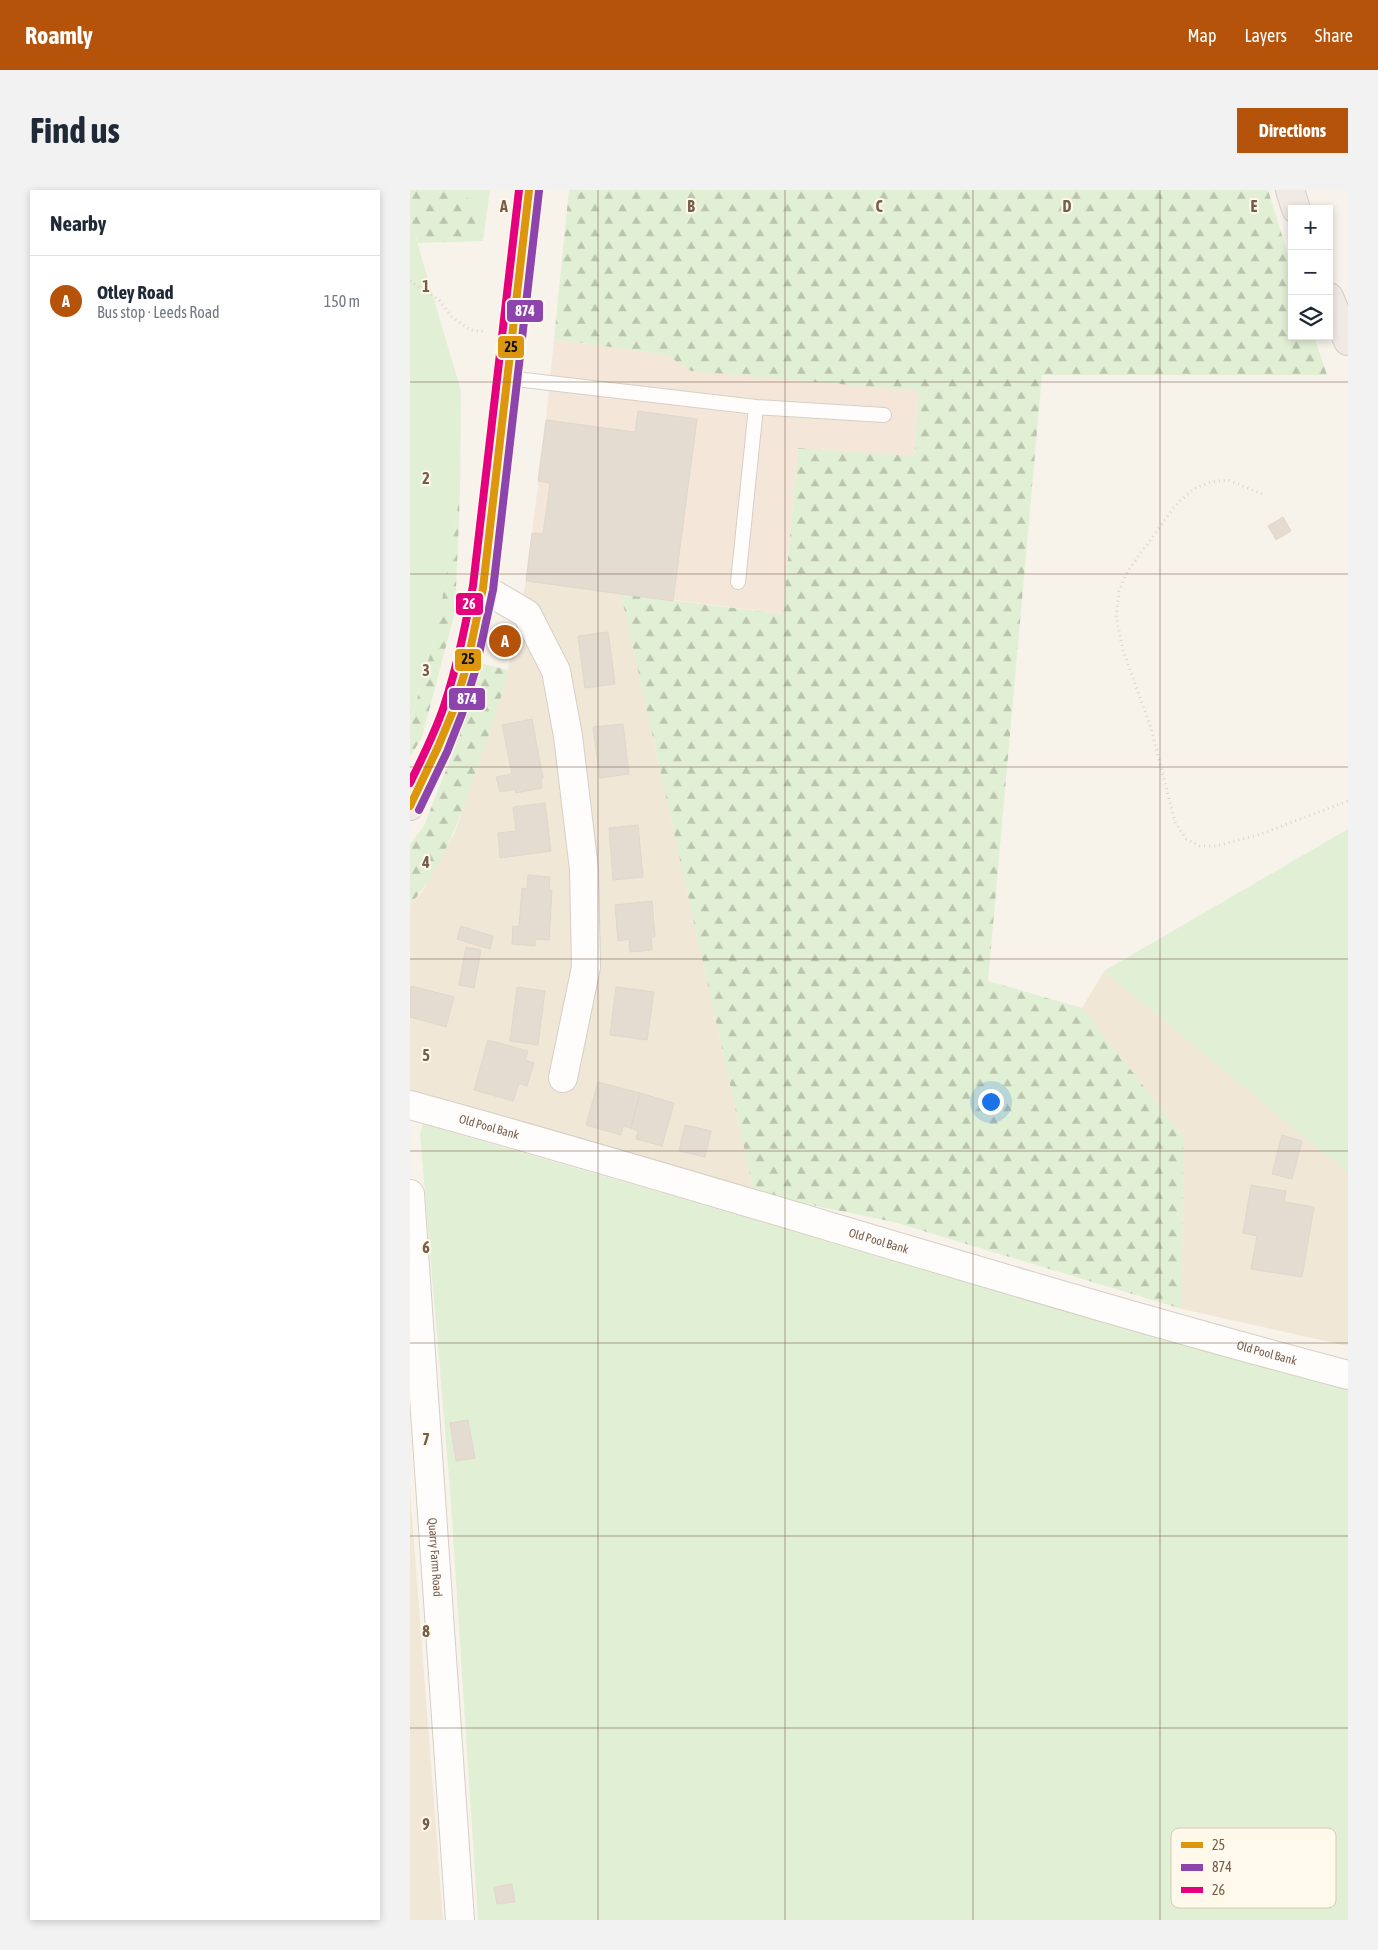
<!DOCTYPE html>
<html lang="en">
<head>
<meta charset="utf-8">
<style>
	body { margin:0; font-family:"Asap Condensed",sans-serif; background:#f2f2f3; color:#1f2937 }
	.controls { position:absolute; right:15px; top:15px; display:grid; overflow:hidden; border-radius:0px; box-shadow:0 2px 8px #0003 }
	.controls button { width:45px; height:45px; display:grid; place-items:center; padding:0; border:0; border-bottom:1px solid #e0e1e3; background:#fff; color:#1f2937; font:25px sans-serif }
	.you { position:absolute; left:580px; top:911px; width:18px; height:18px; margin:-12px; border:4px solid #fff; border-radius:50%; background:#1a73e8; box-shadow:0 0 0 8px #1a73e833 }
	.badge { display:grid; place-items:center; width:32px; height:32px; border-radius:50%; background:#b45309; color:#fff; font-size:16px; font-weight:700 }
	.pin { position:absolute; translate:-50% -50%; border:2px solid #fff; box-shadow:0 1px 5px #0006 }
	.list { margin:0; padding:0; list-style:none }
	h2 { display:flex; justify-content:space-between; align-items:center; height:65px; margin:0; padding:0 20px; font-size:21px }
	h2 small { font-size:16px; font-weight:400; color:#747a83 }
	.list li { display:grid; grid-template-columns:32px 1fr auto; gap:15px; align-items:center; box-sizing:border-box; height:90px; padding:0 20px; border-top:1px solid #e0e1e3 }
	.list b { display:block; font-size:19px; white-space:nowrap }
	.list p { margin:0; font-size:16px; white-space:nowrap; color:#747a83 }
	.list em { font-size:16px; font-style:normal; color:#747a83 }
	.icon { flex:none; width:28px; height:28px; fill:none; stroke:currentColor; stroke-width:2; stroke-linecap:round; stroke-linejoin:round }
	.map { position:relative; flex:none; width:938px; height:1730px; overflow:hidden; border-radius:0px }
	header { display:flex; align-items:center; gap:30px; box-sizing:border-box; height:70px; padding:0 25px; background:#b45309; color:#fff }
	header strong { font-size:24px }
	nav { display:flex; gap:28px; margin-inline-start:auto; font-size:18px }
	.intro { display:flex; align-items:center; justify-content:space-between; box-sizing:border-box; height:120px; padding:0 30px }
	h1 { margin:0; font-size:35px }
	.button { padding:12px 22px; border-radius:0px; background:#b45309; color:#fff; font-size:18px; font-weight:700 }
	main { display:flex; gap:30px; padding:0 30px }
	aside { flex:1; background:#fff; border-radius:0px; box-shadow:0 2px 8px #0003 }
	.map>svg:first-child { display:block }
	.residential { fill:#f0e7d7 }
	.commercial { fill:#f5e6da }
	.green { fill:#e1efd4 }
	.forest { fill:url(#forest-firs) }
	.building { fill:#e4dcd1; stroke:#e0d7cc }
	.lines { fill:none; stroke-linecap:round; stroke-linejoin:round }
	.lane-casing { stroke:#d6cfc6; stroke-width:16 }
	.street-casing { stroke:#d6cfc6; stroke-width:30 }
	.highway-casing { stroke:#d6cec6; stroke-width:30 }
	.path { stroke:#dad3cd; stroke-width:3; stroke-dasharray:1 4; stroke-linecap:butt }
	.lane { stroke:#fefdfc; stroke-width:14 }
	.street { stroke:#fefdfc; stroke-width:28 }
	.highway { stroke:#f1e9e4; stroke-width:28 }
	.bus-1-casing { stroke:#fff9eb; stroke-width:11 }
	.bus-2-casing { stroke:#fff9eb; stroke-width:11 }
	.bus-3-casing { stroke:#fff9eb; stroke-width:11 }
	.bus-1 { stroke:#dd970f; stroke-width:8 }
	.bus-2 { stroke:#8e44ad; stroke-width:8 }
	.bus-3 { stroke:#e5007d; stroke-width:8 }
	.grid { fill:none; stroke:#765d49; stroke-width:1; stroke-opacity:0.55 }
	.labels { text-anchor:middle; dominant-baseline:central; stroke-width:4; stroke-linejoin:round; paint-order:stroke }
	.street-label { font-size:12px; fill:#765d49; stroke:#fff9eb }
	.key { fill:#fff9eb; stroke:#d6caba; stroke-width:1 }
	.key-label { font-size:14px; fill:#765d49 }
	.grid-label { font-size:16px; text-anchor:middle; font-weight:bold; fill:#765d49; stroke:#fff9eb; stroke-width:4; stroke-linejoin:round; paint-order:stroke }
	.line-badge { stroke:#fff9eb; stroke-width:2 }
	.badge-label { font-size:14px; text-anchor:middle; font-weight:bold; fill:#fff }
	.pale-badge-label { font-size:14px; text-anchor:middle; font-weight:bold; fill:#111 }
</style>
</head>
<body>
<header>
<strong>Roamly</strong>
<nav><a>Map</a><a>Layers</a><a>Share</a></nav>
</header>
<div class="intro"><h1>Find us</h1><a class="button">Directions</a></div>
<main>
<aside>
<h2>Nearby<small></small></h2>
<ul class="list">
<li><span class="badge">A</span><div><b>Otley Road</b><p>Bus stop · Leeds Road</p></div><em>150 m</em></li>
</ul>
</aside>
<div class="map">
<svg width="938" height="1730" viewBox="0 0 938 1730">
	<defs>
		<pattern id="forest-firs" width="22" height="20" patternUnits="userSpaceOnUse" patternTransform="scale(1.25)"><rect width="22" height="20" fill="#e1efd4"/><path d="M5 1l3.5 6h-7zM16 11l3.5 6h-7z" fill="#bbc5ae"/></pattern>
	</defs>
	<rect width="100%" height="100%" fill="#f7f3ea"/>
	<path class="residential" d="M116,391L211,404L344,1003L0,900V715L12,702L44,644L92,506Z
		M694,781L938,983V1156L772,1119L773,946L672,818Z
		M0,1300L33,1730H0Z"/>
	<path class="commercial" d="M144,149L257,165L281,181L509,200L504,266L388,259L373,424L116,391L136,230Z"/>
	<path class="green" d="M55,0H80L73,51Z
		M0,28L51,201L50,304L27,440L0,533Z
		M938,639V983L694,781Z
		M13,934L912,1193L938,1198V1730H68L40,1299L10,944Z"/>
	<path class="forest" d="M0,0H55L73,51L8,53L0,28Z
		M159,0H858L882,78V146H904L917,185H632L578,791L672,818L773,946L772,1119L484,1032L344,1003L211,404L373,424L388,258L504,266L509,201L281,181L257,165L144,149Z
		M50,304L45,422L12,547L0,567V534L27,440Z
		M70,473L98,480C91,513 79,544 68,575C51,624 35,675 0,715V654L14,636L62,514Z"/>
	<path class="building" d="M228,221L287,229L263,411L116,391L122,343L133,344L140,293L128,291L136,230L225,242Z
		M873,327L881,341L866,350L858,336Z
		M198,442L205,494L175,498L168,446Z
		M122,529L133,588L131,589L132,598L106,603L105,599L90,602L86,587L102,584L92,535Z
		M213,534L219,584L190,588L183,537Z
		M135,613L141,661L90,668L88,643L106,641L103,617Z
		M228,635L233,687L203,690L199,638Z
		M118,685L140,687L139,700H142L139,750L125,749V756L102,754L103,736L109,737L112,698L117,699Z
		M242,711L245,747H241L242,760L220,762L219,749L208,751L205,715Z
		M51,736L83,746L80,759L47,749Z
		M56,757L71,760L64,798L49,795Z
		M1,796L44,807L36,837L0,827Z
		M107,797L135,801L128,855L100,851Z
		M206,797L244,802L237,850L200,845Z
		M78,850L118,861L115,870L124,873L117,896L109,893L103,911L64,900Z
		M188,892L230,903L221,938L213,936L211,945L176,935Z
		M230,903L264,913L252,956L226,949L228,941L221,938Z
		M275,935L301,941L295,967L269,961Z
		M872,945L892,951L882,989L862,984Z
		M841,995L876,1001L874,1012L904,1017L892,1087L841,1079L847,1046L833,1043Z
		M58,1230L65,1268L46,1271L40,1233Z
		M102,1694L105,1712L87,1714L84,1697Z"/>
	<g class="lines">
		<defs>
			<path id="lane" d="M97,188L346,217L328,392
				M346,217L474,225"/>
			<g id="street">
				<path d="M73,398L117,424L146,481L158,546L174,679L176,777L153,888"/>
				<path id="s1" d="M0,915C314,1001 623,1102 938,1185"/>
				<path id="s2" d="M0,1004L50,1730"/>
			</g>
			<path id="highway" d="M880,0L886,19
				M919,107L938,151
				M0,616C15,585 31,554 43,521C57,481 65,439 73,398L119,0"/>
		</defs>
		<use href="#lane" class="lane-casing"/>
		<use href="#street" class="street-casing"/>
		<use href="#highway" class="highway-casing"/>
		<path class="path" d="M0,91L29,110L41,126L60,140L76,142
			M852,304L818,290L801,292L783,299L765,316L717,382L709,401L706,427L713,460L741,538L765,632L776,649L790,656H805L848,645L938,611"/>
		<use href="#lane" class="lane"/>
		<use href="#street" class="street"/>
		<use href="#highway" class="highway"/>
		<defs>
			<path id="bus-1" d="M0,616L28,557L43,521L57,475L73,398L119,0"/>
			<path id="bus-2" d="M9,620L37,562L52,524L66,478L83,400L129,1"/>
			<path id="bus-3" d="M0,593C12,568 25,543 34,516C47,477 55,437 63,396L109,0"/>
		</defs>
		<use href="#bus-1" class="bus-1-casing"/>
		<use href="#bus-2" class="bus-2-casing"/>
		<use href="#bus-3" class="bus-3-casing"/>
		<use href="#bus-1" class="bus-1"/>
		<use href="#bus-2" class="bus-2"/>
		<use href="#bus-3" class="bus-3"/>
	</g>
	<path class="grid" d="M188,0V1730M375,0V1730M563,0V1730M750,0V1730M0,192H938M0,384H938M0,577H938M0,769H938M0,961H938M0,1153H938M0,1346H938M0,1538H938"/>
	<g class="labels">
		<g class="street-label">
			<text stroke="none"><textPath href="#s1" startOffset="82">Old Pool Bank</textPath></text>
			<text stroke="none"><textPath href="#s1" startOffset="488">Old Pool Bank</textPath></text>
			<text stroke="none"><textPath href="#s1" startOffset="892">Old Pool Bank</textPath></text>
			<text stroke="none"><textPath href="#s2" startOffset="364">Quarry Farm Road</textPath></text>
		</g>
	</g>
	<rect x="761" y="1638" width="165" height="80" rx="8" class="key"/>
	<rect x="771" y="1652" width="22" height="6" fill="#dd970f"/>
	<rect x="771" y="1674" width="22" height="7" fill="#8e44ad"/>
	<rect x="771" y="1697" width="22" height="6" fill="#e5007d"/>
	<g class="key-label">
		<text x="802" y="1660">25</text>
		<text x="802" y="1682">874</text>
		<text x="802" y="1705">26</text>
	</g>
	<g class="grid-label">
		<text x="94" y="22">A</text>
		<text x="281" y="22">B</text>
		<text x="469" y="22">C</text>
		<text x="657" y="22">D</text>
		<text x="844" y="22">E</text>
		<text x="16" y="102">1</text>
		<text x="16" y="294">2</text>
		<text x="16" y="486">3</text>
		<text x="16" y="678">4</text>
		<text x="16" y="871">5</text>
		<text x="16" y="1063">6</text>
		<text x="16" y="1255">7</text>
		<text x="16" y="1447">8</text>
		<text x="16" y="1640">9</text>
	</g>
	<g class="line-badge">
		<rect x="96" y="109" width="38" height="24" rx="5" fill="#8e44ad"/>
		<rect x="87" y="145" width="28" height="24" rx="5" fill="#dd970f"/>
		<rect x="45" y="402" width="29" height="24" rx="5" fill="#e5007d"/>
		<rect x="44" y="458" width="28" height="24" rx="5" fill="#dd970f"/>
		<rect x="38" y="497" width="38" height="24" rx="5" fill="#8e44ad"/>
	</g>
	<g class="badge-label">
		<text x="115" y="126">874</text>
		<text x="59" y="419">26</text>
		<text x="57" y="514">874</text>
	</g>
	<g class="pale-badge-label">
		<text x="101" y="162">25</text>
		<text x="58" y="474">25</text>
	</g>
</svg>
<div class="controls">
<button>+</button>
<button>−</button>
<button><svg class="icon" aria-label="layers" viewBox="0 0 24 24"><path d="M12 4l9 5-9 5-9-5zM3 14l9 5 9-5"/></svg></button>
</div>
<div class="you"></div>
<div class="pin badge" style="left:95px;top:451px">A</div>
</div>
</main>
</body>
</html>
